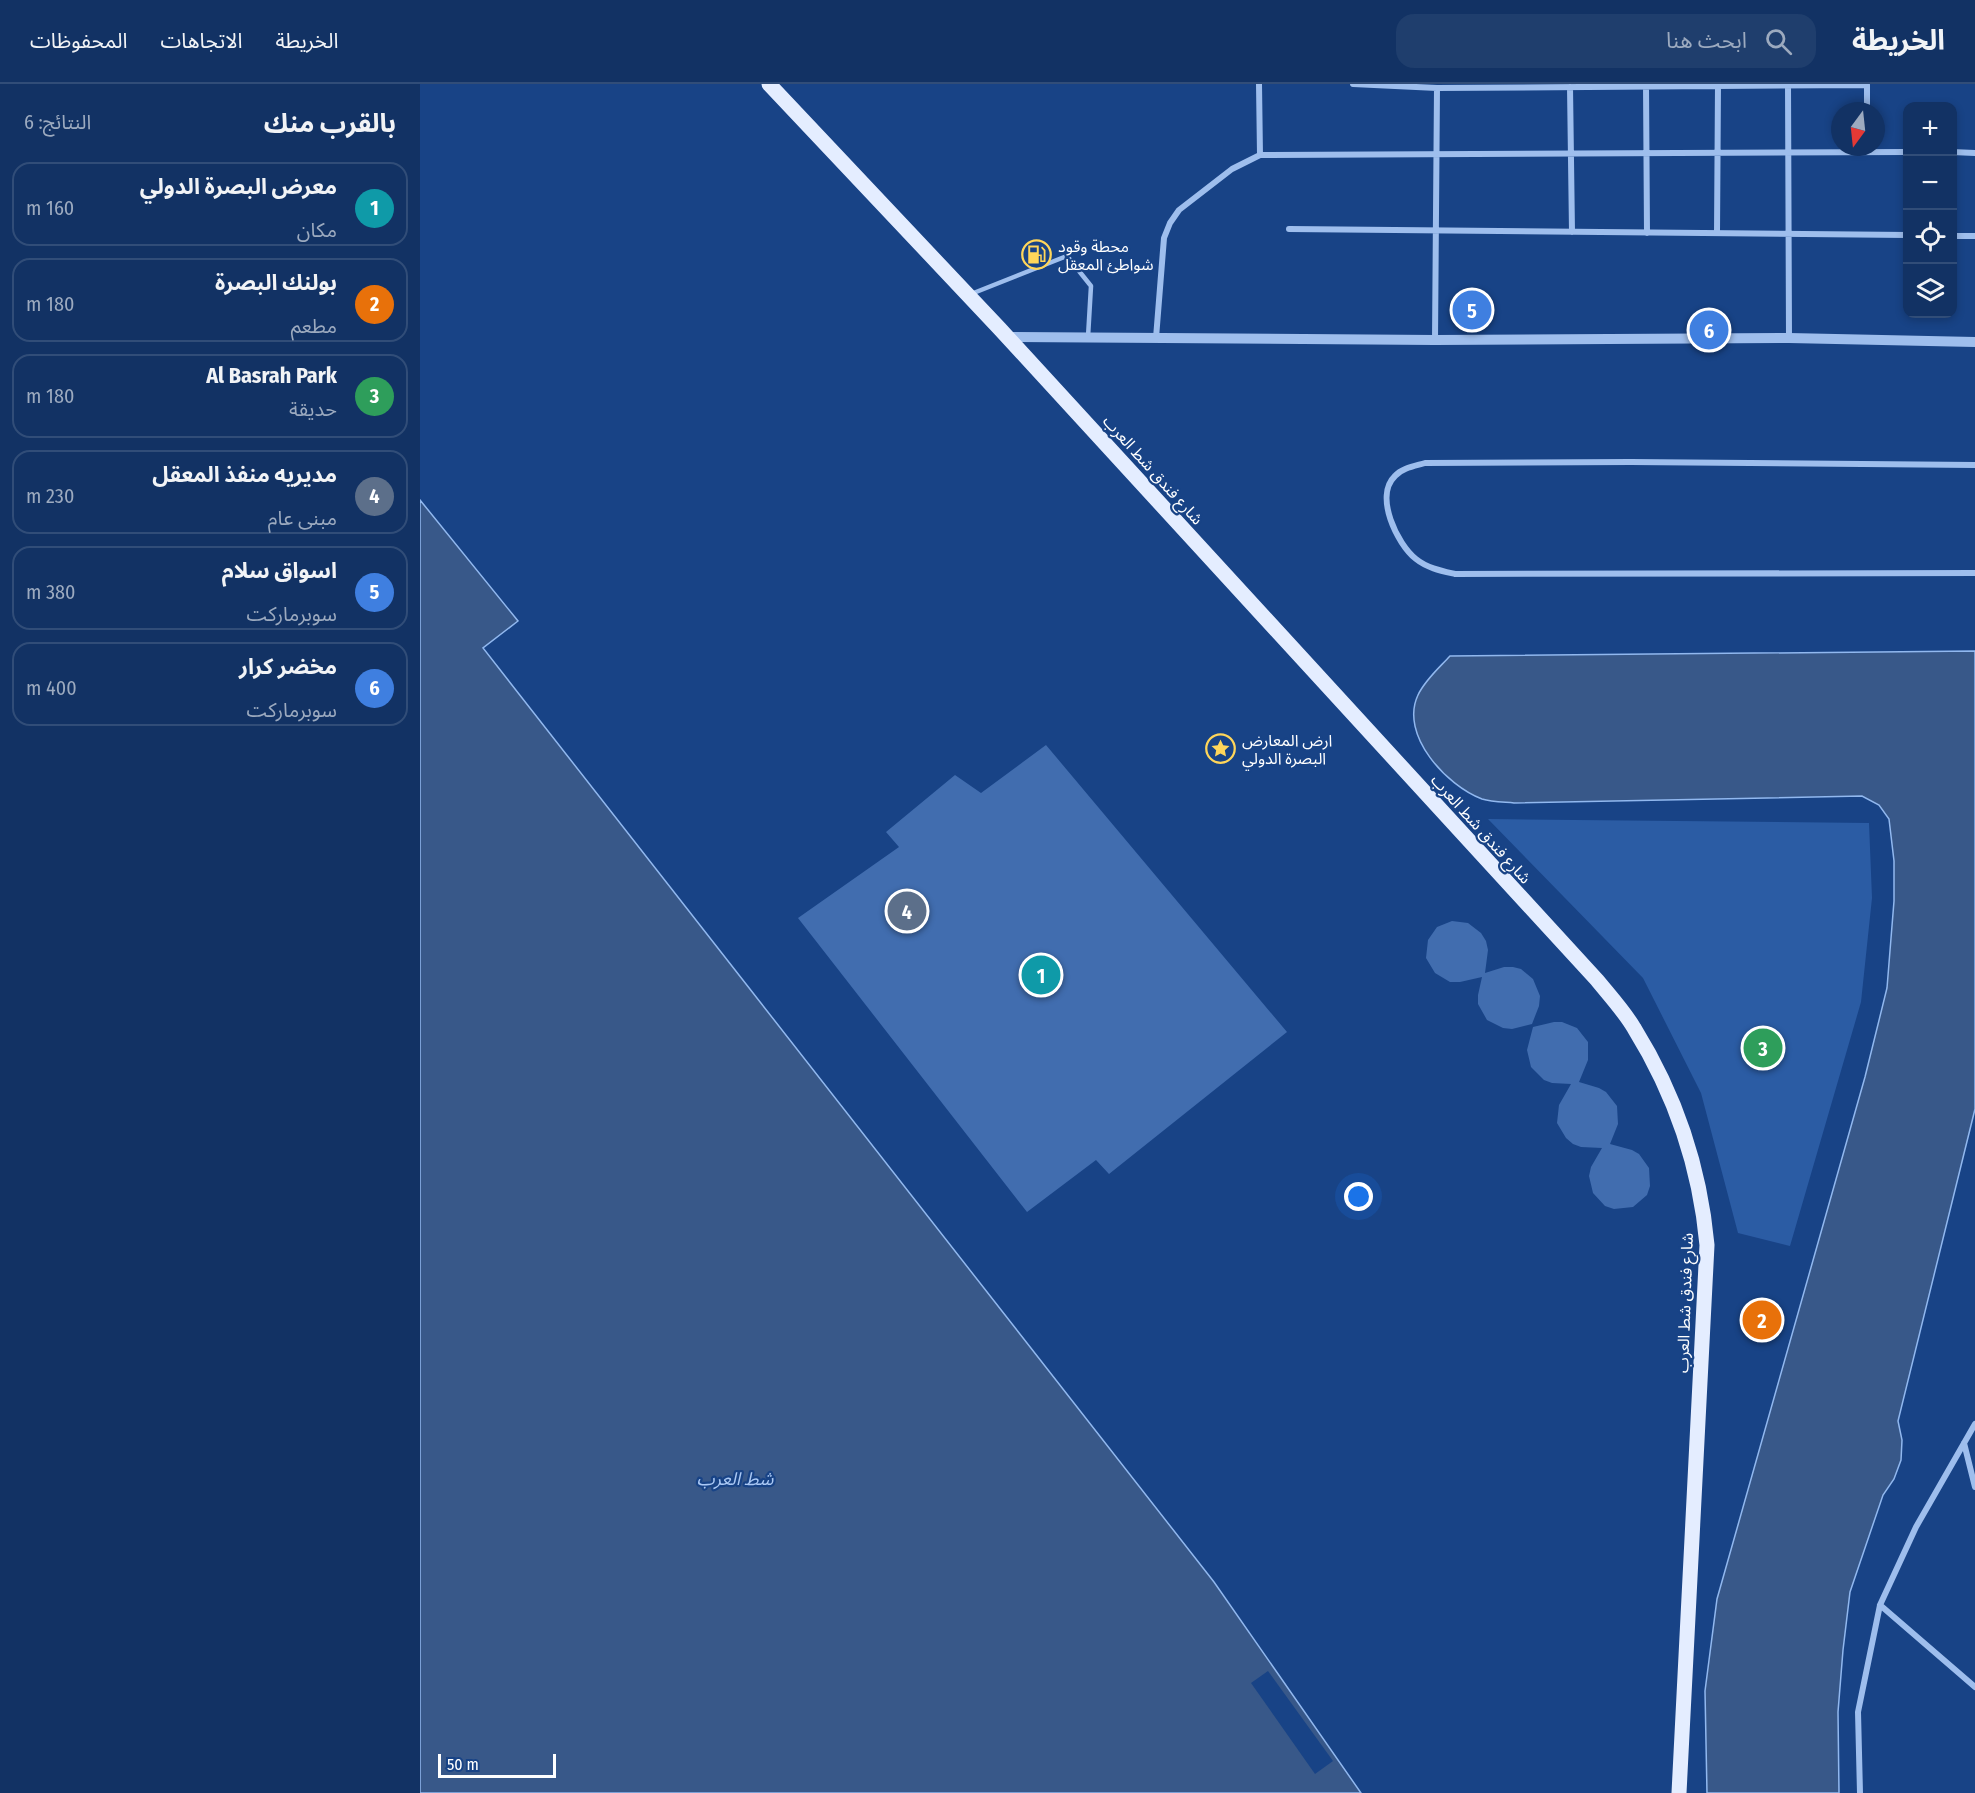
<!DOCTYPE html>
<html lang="ar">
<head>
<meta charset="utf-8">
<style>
	body { margin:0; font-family:"Fira Sans Condensed","Noto Sans Arabic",sans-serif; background:#1f3e6d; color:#f1f3f6; direction:rtl }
	.controls { position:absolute; right:18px; top:18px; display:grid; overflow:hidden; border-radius:12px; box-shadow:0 3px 9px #0003 }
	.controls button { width:54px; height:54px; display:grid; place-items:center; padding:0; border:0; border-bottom:2px solid #314d78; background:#123264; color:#f1f3f6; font:30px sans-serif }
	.compass { position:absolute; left:1411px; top:18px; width:54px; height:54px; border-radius:50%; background:#123264; box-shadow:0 3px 9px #0003; rotate:195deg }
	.scale { position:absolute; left:18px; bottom:15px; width:118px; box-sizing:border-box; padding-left:6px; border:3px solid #fff; border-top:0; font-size:16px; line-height:21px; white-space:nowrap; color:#fff; -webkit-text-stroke:4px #184386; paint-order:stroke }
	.you { position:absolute; left:939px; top:1113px; width:21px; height:21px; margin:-15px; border:4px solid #fff; border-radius:50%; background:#1a73e8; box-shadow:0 0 0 9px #1a73e833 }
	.badge { display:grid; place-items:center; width:39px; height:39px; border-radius:50%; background:#ffd65a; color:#fff; font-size:20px; font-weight:700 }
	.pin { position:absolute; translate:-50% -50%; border:3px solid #fff; box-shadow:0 2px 6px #0006 }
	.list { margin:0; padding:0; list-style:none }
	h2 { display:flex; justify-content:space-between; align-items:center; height:78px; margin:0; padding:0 24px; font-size:26px }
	h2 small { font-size:20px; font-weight:400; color:#9caabf }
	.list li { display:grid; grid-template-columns:39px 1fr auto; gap:18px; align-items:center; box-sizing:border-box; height:84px; margin:0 12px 12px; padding:0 12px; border:2px solid #314d78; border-radius:18px }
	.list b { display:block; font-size:22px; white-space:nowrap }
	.list p { margin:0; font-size:20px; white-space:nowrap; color:#9caabf }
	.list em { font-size:20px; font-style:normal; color:#9caabf }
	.icon { flex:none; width:33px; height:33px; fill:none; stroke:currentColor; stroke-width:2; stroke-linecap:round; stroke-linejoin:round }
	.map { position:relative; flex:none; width:1555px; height:1709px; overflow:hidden; direction:ltr }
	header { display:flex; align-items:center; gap:36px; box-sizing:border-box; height:84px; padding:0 30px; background:#123264; border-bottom:2px solid #314d78 }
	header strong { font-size:28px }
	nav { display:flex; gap:33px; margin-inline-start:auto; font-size:21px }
	.search { width:420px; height:54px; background:#1f3e6d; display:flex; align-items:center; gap:15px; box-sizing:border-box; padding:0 21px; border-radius:18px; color:#9caabf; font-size:22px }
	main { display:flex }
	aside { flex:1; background:#123264 }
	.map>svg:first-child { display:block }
	.green { fill:#2b5ca4 }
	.water { fill:#385889; stroke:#91b8ef; stroke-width:1.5 }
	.pier { fill:#184386 }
	.building { fill:#416daf }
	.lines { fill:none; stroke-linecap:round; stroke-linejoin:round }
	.service { stroke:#9ebeed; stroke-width:4.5 }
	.minor { stroke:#9ebeed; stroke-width:6 }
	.tertiary { stroke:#9ebeed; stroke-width:10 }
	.primary { stroke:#e4edff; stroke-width:15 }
	.labels { text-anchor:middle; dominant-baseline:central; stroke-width:4.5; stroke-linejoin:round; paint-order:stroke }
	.poi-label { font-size:16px; fill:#fff; stroke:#184386; text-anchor:start }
	.street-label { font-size:16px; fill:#fff; stroke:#184386 }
	.water-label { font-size:18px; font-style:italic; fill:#aac8f4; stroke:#184386 }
</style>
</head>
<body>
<header>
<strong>الخريطة</strong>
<div class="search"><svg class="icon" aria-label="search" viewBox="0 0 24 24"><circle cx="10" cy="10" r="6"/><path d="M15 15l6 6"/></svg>ابحث هنا</div>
<nav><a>الخريطة</a><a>الاتجاهات</a><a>المحفوظات</a></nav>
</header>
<main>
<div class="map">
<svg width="1555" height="1709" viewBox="0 0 1555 1709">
	<rect width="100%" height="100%" fill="#184386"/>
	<path class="green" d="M1068,735L1449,739L1452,814L1441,918L1370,1162L1318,1149L1281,1009L1223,894Z"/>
	<path class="water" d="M0,416L98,537L63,564L794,1498L941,1709H0Z
		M1555,567V1025L1478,1337L1482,1356L1481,1376L1474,1395L1463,1411L1430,1508L1423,1566L1418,1628L1419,1709H1287L1285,1607L1297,1515L1445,993L1467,904L1474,817V777L1469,735L1459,721L1442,712L1094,719C1084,718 1072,718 1062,715C1027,702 979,651 998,611C1005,596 1019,584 1030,572Z"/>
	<path class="pier" d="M848,1587L913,1677L895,1690L831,1599Z"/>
	<path class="building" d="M626,661L867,948L689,1090L676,1076L607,1128L378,834L479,763L466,748L535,691L561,709Z
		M1032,837L1048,839L1061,849L1066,857L1068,866L1065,889L1084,883H1093L1101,885L1113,895L1120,912L1119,922L1112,940L1092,945L1083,944L1067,936L1058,920V911L1062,893L1040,898H1030L1015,889L1006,874L1008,856L1017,843Z
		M1134,938H1142L1157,944L1168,958V976L1159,998L1179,1004L1186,1008L1197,1022L1198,1040L1190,1060L1212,1066L1219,1070L1229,1084L1230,1102L1227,1111L1213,1123L1194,1125L1185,1122L1173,1109L1169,1092L1171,1083L1182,1064L1161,1063L1153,1060L1146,1054L1137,1039L1139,1021L1151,1000L1132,999L1124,996L1111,983L1107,966L1113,943Z"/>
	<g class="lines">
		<path class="service" d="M551,210L647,172L671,202L668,253"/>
		<path class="minor" d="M839,0L840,71
			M933,0L1017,4L1447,1V27
			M1368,0L1369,254
			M1226,1L1227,149
			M1150,3L1152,148
			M1532,68L1555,69
			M869,145L1488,151
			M1297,149L1298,1
			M1532,152H1555
			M736,254L744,154L750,139L759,126L812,85L840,71L1488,68
			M1015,256L1017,4
			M1555,381L1211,378L1005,379C995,382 982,384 975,392C954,412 977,460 996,475C1007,484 1022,487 1035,490L1555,489
			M1544,1359L1555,1403
			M1460,1521L1555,1603
			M1440,1709L1438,1628L1460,1521L1496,1443L1555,1340"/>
		<path class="tertiary" d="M587,253L1015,256L1369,254L1555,258"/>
		<path class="primary" d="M349,0L580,245L1177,896C1190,912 1204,927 1214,944C1255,1010 1280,1084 1287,1161L1259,1709"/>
	</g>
	<defs>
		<symbol id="fuel-ring" viewBox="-11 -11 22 22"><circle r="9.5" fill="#184386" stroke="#ffd65a" stroke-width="1.5"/><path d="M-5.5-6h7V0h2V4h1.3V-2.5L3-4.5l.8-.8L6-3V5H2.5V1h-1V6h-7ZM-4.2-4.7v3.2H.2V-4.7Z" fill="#ffd65a"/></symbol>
		<symbol id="sight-ring" viewBox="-11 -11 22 22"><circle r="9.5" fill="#184386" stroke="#ffd65a" stroke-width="1.5"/><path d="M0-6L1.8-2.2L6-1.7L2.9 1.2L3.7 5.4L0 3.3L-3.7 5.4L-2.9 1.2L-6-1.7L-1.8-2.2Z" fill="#ffd65a"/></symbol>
	</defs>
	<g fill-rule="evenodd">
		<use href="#fuel-ring" x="600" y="154" width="33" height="33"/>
		<use href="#sight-ring" x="784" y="648" width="33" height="33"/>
	</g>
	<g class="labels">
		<g class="poi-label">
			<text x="638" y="162">محطة وقود<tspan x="638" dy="18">شواطئ المعقل</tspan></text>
			<text x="822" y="656">ارض المعارض<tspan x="822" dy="18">البصرة الدولي</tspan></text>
		</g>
		<g class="street-label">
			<text transform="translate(733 386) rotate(48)">شارع فندق شط العرب</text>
			<text transform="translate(1061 745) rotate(48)">شارع فندق شط العرب</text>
			<text transform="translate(1265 1219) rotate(-88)">شارع فندق شط العرب</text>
		</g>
		<g class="water-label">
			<text x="315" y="1395">شط العرب</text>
		</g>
	</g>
</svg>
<div class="controls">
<button>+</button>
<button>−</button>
<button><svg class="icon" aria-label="locate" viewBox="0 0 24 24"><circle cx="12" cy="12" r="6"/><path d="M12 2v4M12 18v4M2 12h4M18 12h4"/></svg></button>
<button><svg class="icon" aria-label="layers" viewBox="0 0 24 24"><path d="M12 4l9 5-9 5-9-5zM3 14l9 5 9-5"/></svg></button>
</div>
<svg class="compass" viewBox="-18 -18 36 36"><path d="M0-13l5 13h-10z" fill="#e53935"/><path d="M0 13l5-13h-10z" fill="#9caabf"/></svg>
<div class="scale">50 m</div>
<div class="you"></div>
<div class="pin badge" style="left:621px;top:891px;background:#0f9aa8">1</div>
<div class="pin badge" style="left:1342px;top:1236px;background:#e8710a">2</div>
<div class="pin badge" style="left:1343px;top:964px;background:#2e9e5b">3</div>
<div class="pin badge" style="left:487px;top:827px;background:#5c6f8a">4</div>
<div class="pin badge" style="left:1052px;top:226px;background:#3f7fe0">5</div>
<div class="pin badge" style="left:1289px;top:246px;background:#3f7fe0">6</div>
</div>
<aside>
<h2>بالقرب منك<small>النتائج: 6</small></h2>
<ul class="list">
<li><span class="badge" style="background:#0f9aa8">1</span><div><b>معرض البصرة الدولي</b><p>مكان</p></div><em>160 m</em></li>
<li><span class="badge" style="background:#e8710a">2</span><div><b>بولنك البصرة</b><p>مطعم</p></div><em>180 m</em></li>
<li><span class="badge" style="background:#2e9e5b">3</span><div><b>Al Basrah Park</b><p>حديقة</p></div><em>180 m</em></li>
<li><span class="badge" style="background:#5c6f8a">4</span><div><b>مديريه منفذ المعقل</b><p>مبنى عام</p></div><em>230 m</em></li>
<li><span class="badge" style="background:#3f7fe0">5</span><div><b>اسواق سلام</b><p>سوبرماركت</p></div><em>380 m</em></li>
<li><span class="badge" style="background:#3f7fe0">6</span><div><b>مخضر كرار</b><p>سوبرماركت</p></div><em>400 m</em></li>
</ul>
</aside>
</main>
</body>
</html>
